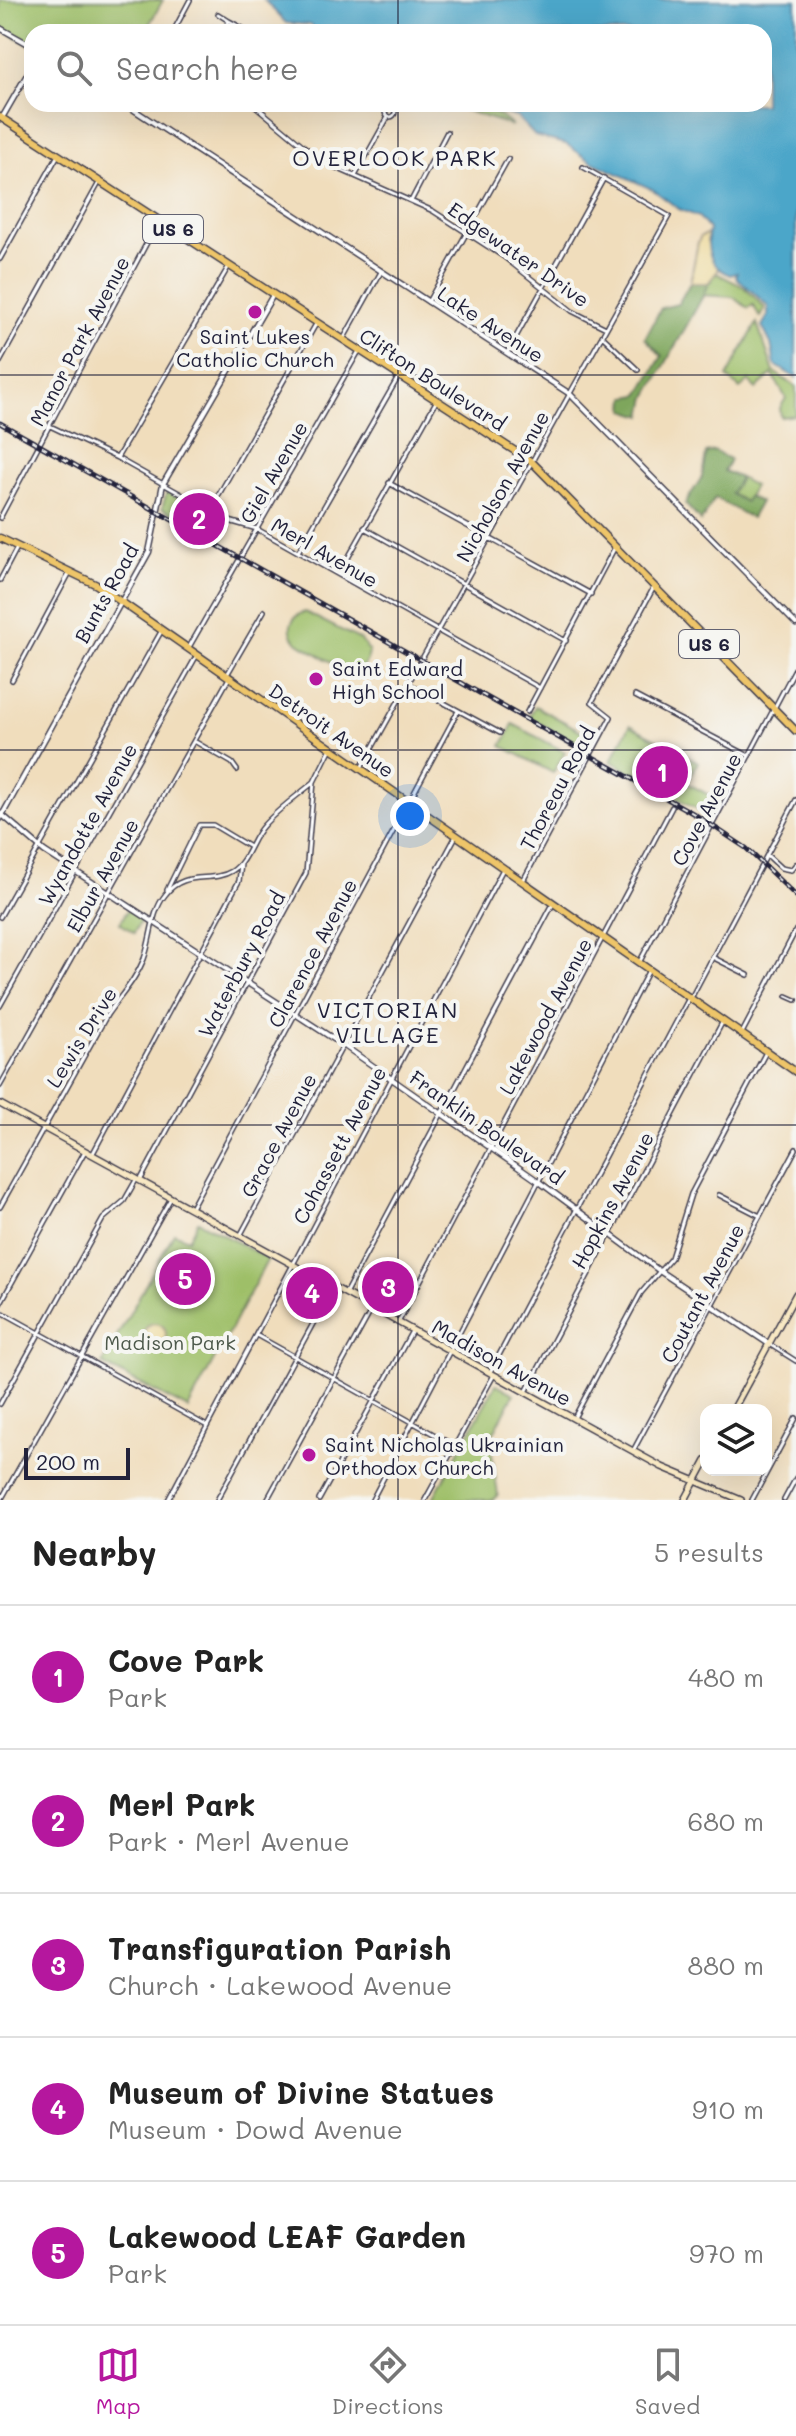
<!DOCTYPE html>
<html lang="en">
<head>
<meta charset="utf-8">
<style>
	body { margin:0; font-family:Mali,sans-serif; background:#f6f6f6; color:#222 }
	.controls { position:absolute; right:24px; bottom:24px; display:grid; overflow:hidden; border-radius:16px; box-shadow:0 8px 32px #0002 }
	.controls button { width:72px; height:72px; display:grid; place-items:center; padding:0; border:0; border-bottom:2px solid #e0e0e0; background:#fff; color:#222; font:40px sans-serif }
	.scale { position:absolute; left:24px; bottom:20px; width:106px; box-sizing:border-box; padding-left:8px; border:4px solid #22223b; border-top:0; font-size:22px; line-height:28px; white-space:nowrap; color:#22223b; -webkit-text-stroke:6px #f6f6f2; paint-order:stroke }
	.you { position:absolute; left:410px; top:816px; width:28px; height:28px; margin:-20px; border:6px solid #fff; border-radius:50%; background:#1a73e8; box-shadow:0 0 0 12px #1a73e833 }
	.badge { display:grid; place-items:center; width:52px; height:52px; border-radius:50%; background:#b5179e; color:#fff; font-size:26px; font-weight:700 }
	.pin { position:absolute; translate:-50% -50%; border:4px solid #fff; box-shadow:0 2px 8px #0006 }
	.list { margin:0; padding:0; list-style:none }
	h2 { display:flex; justify-content:space-between; align-items:center; height:104px; margin:0; padding:0 32px; font-size:34px }
	h2 small { font-size:26px; font-weight:400; color:#767676 }
	.list li { display:grid; grid-template-columns:52px 1fr auto; gap:24px; align-items:center; box-sizing:border-box; height:144px; padding:0 32px; border-top:2px solid #e0e0e0 }
	.list b { display:block; font-size:30px; white-space:nowrap }
	.list p { margin:0; font-size:26px; white-space:nowrap; color:#767676 }
	.list em { font-size:26px; font-style:normal; color:#767676 }
	.icon { flex:none; width:44px; height:44px; fill:none; stroke:currentColor; stroke-width:2; stroke-linecap:round; stroke-linejoin:round }
	.map { position:relative; flex:none; width:796px; height:1500px; overflow:hidden }
	.search { position:absolute; background:#fff; box-shadow:0 8px 32px #0002; left:24px; right:24px; top:24px; height:88px; display:flex; align-items:center; gap:20px; box-sizing:border-box; padding:0 28px; border-radius:24px; color:#767676; font-size:30px }
	.sheet { height:824px; background:#fff }
	nav { display:flex; justify-content:space-around; align-items:center; box-sizing:border-box; height:112px; border-top:2px solid #e0e0e0; background:#fff; font-size:22px; color:#767676 }
	nav a { display:grid; justify-items:center; gap:4px }
	nav .on { color:#b5179e }
	.map>svg:first-child { display:block }
	.green { fill:#9ebf68; stroke:#607052; stroke-width:2 }
	.forest { fill:#7ea65c; stroke:#50644c; stroke-width:2 }
	.sand { fill:#eeda9e; stroke:#887e6c; stroke-width:2 }
	.water { fill:#4ca6c9; stroke:#376482; stroke-width:2 }
	.lines { fill:none; stroke-linecap:round; stroke-linejoin:round }
	.minor-casing { stroke:#413e4e; stroke-width:6 }
	.tertiary-casing { stroke:#413e4e; stroke-width:7 }
	.secondary-casing { stroke:#413e4e; stroke-width:8 }
	.primary-casing { stroke:#413e4e; stroke-width:9 }
	.minor { stroke:#fff; stroke-width:3 }
	.tertiary { stroke:#fff; stroke-width:4 }
	.secondary { stroke:#f8e8c3; stroke-width:5 }
	.primary { stroke:#eec569; stroke-width:6 }
	.rail-casing { stroke:#22223b; stroke-width:5 }
	.rail { stroke:#f6f6f2; stroke-width:2; stroke-dasharray:6; stroke-linecap:butt }
	.grid { fill:none; stroke:#22223b; stroke-width:2; stroke-opacity:0.55 }
	.poi-dot { fill:#b5179e; stroke:#f6f6f2; stroke-width:3 }
	.labels { text-anchor:middle; dominant-baseline:central; stroke-width:8; stroke-linejoin:round; paint-order:stroke }
	.shield { fill:#f6f6f2; stroke:#626272; stroke-width:2 }
	.shield-label { font-size:18px; font-weight:bold; fill:#22223b }
	.street-label { font-size:20px; fill:#22223b; stroke:#f6f6f2 }
	.poi-label { font-size:20px; fill:#22223b; stroke:#f6f6f2; text-anchor:start }
	.park-label { font-size:20px; fill:#4d594b; stroke:#f6f6f2 }
	.neighbourhood-label { font-size:22px; letter-spacing:2px; fill:#22223b; stroke:#f6f6f2 }
</style>
</head>
<body>
<div class="map">
<svg width="796" height="1500" viewBox="0 0 796 1500">
	<rect width="100%" height="100%" fill="#f6f6f2"/>
	<filter id="ink" filterUnits="userSpaceOnUse"><feTurbulence type="fractalNoise" baseFrequency=".0125" numOctaves="2"/><feDisplacementMap in="SourceGraphic" scale="16" xChannelSelector="R" yChannelSelector="G"/><feConvolveMatrix kernelMatrix="1 2 1 2 8 2 1 2 1" color-interpolation-filters="sRGB"/></filter>
	<filter id="wash" filterUnits="userSpaceOnUse"><feTurbulence type="fractalNoise" baseFrequency=".006" numOctaves="4" result="noise"/><feDisplacementMap in="SourceGraphic" scale="32" xChannelSelector="R" yChannelSelector="G"/><feGaussianBlur stdDeviation="1.8" result="paint"/><feColorMatrix in="noise" values="0 0 0 0 0 0 0 0 0 0 0 0 0 0 0 0 0 1.4 0 .05"/><feComposite in="paint" operator="in"/></filter>
	<g filter="url(#wash)">
		<rect width="100%" height="100%" fill="#f0ddbc"/>
		<path class="green" d="M0,0H163L145,32H32V46L0,28Z
			M447,104C470,104 496,109 512,126Z
			M716,273L744,287L765,308L760,317L753,305L748,308L733,297L701,295Z
			M757,323L774,372L796,387V415L781,417L780,408L786,398L772,374L756,389L749,381L740,389L727,377Z
			M740,478L754,486L745,502L731,494Z
			M167,492L230,527L222,541L162,508Z
			M305,612L361,640L369,652C365,691 314,651 297,642C286,630 290,616 305,612Z
			M535,706L596,739L589,751L529,717Z
			M513,724L565,752L553,773L502,746Z
			M630,725L698,762L687,783L720,801L712,817L611,761Z
			M128,909L142,918L134,933L120,923Z
			M198,1221L268,1259L188,1409L102,1364L174,1233L188,1239Z
			M496,1384L514,1394L490,1440L498,1495L492,1500H432Z"/>
		<path class="forest" d="M700,281L708,283L703,296L647,397L643,416L625,410L626,397L639,395L662,356L645,338L661,308L678,304L690,283Z
			M714,451L730,460L724,471L740,478L731,494L745,502L748,496L760,502L751,518L715,498L701,521L685,504L702,477L706,453Z"/>
		<path class="sand" d="M709,234L707,241L719,269L708,283H690L698,242L701,236Z
			M144 1334a11 11 0 1 1 22 0a11 11 0 1 1-22 0Z"/>
		<path class="water" d="M264,0H796V378L775,365L771,344L762,326L768,316V306L736,277L737,273L730,275C709,266 706,250 709,229L699,217L679,209L652,189L592,162L566,144L535,136L517,117L470,104H764V32H316L312,25L286,23Z"/>
	</g>
	<g filter="url(#ink)">
		<g class="lines">
			<defs>
				<path id="minor" d="M218,14L229,21
					M173,32L190,0
					M223,32L229,21L244,29
					M253,104L323,162L433,211L504,257L572,311L606,328
					M385 112a5 5 0 1 1 10 0a5 5 0 1 1-10 0Z
					M355,176L388,117
					M411,201L447,132
					M0,259L58,155
					M428,302L508,159
					M602,336L638,370
					M344,338L381,272
					M507,353L604,178
					M0,362L100,181
					M50,426L117,458L229,521L257,529L540,688
					M117,458L229,266
					M389,483L591,594
					M210,510L316,324
					M0,518L159,220
					M364,528L566,641
					M298,552L399,376
					M339,574L437,400
					M0,580L18,546
					M188,649L359,351
					M228,673L264,611
					M12,680L69,574
					M409,684L500,733
					M635,696L749,756
					M527,712L615,547
					M194,741L232,763L237,770
					M361,768L669,216L583,167
					M767,855L781,868L791,870L796,864
					M524,879L611,717L592,702L654,587
					M167,890L199,825H213L248,846
					M0,917L162,630
					M714,958L748,975
					M639,963L796,667
					M787,996L796,1000
					M691,998L796,800
					M0,1006L197,655
					M742,1033L796,930
					M0,1086L229,678
					M92,1155L239,881L241,864
					M140,1181L306,873L314,782L331,748
					M719,1195L760,1216
					M0,1207L107,1015C120,996 135,981 144,959C152,937 151,913 165,895C184,869 211,884 232,871C247,862 251,839 263,826C278,809 297,796 314,782
					M191,1208L458,711
					M240,1236L456,836
					M362,1262L536,937
					M346,1292L553,904
					M0,1304L85,1151
					M0,1311L207,1426
					M398,1323L672,807
					M256,1335L455,1446
					M769,1344L796,1361
					M490,1372L689,998
					M526,1392L723,1021
					M0,1404L103,1219L124,1201L136,1180
					M574,1418L641,1293L671,1258L691,1194L766,1052
					M633,1451L796,1149
					M1,1500L171,1198
					M168,1500L503,869
					M217,1500L333,1287
					M267,1500L372,1309
					M319,1500L412,1331
					M372,1500L649,970
					M425,1500L494,1375
					M752,1500L796,1418
					M784,1500L796,1478"/>
				<path id="tertiary" d="M0,28L32,46
					M125,104L570,394L796,624
					M2,118L32,66
					M0,813L44,851L343,1045L538,1181L661,1272L769,1344
					M0,819L149,552L163,484L273,295"/>
				<path id="secondary" d="M0,1104L662,1467L741,1500
					M733,1410L796,1294
					M685,1500L706,1461"/>
				<path id="primary" d="M0,117L532,462L796,731
					M0,538L97,585L796,1072"/>
			</defs>
			<use href="#minor" class="minor-casing"/>
			<use href="#tertiary" class="tertiary-casing"/>
			<use href="#secondary" class="secondary-casing"/>
			<use href="#primary" class="primary-casing"/>
			<use href="#minor" class="minor"/>
			<use href="#tertiary" class="tertiary"/>
			<use href="#secondary" class="secondary"/>
			<use href="#primary" class="primary"/>
			<defs>
				<path id="rail" d="M0,423L696,815L746,848L796,896"/>
			</defs>
			<use href="#rail" class="rail-casing"/>
			<use href="#rail" class="rail"/>
		</g>
	</g>
	<path class="grid" d="M398,0V32M398,104V1500M0,375H796M0,750H796M0,1125H796"/>
	<g class="poi-dot">
		<circle cx="255" cy="312" r="8"/>
		<circle cx="316" cy="679" r="8"/>
		<circle cx="309" cy="1455" r="8"/>
	</g>
	<g class="labels">
		<g class="shield">
			<rect x="143" y="215" width="60" height="28" rx="6"/>
			<rect x="679" y="630" width="60" height="28" rx="6"/>
		</g>
		<g class="shield-label">
			<text x="173" y="229">US 6</text>
			<text x="709" y="644">US 6</text>
		</g>
		<g class="street-label">
			<text transform="translate(519 254) rotate(35)">Edgewater Drive</text>
			<text transform="translate(491 324) rotate(33)">Lake Avenue</text>
			<text transform="translate(79 341) rotate(-62)">Manor Park Avenue</text>
			<text transform="translate(433 379) rotate(33)">Clifton Boulevard</text>
			<text transform="translate(273 472) rotate(-60)">Giel Avenue</text>
			<text transform="translate(502 486) rotate(-61)">Nicholson Avenue</text>
			<text transform="translate(325 552) rotate(30)">Merl Avenue</text>
			<text transform="translate(106 593) rotate(-61)">Bunts Road</text>
			<text transform="translate(332 730) rotate(35)">Detroit Avenue</text>
			<text transform="translate(557 788) rotate(-62)">Thoreau Road</text>
			<text transform="translate(706 809) rotate(-62)">Cove Avenue</text>
			<text transform="translate(87 824) rotate(-61)">Wyandotte Avenue</text>
			<text transform="translate(102 875) rotate(-61)">Elbur Avenue</text>
			<text transform="translate(312 953) rotate(-62)">Clarence Avenue</text>
			<text transform="translate(241 964) rotate(-62)">Waterbury Road</text>
			<text transform="translate(545 1016) rotate(-62)">Lakewood Avenue</text>
			<text transform="translate(81 1037) rotate(-58)">Lewis Drive</text>
			<text transform="translate(487 1127) rotate(35)">Franklin Boulevard</text>
			<text transform="translate(278 1135) rotate(-62)">Grace Avenue</text>
			<text transform="translate(339 1145) rotate(-62)">Cohassett Avenue</text>
			<text transform="translate(612 1200) rotate(-62)">Hopkins Avenue</text>
			<text transform="translate(702 1293) rotate(-62)">Coutant Avenue</text>
			<text transform="translate(502 1362) rotate(29)">Madison Avenue</text>
		</g>
		<g class="poi-label">
			<text x="255" y="336" text-anchor="middle">Saint Lukes<tspan x="255" dy="23">Catholic Church</tspan></text>
			<text x="332" y="668">Saint Edward<tspan x="332" dy="23">High School</tspan></text>
			<text x="325" y="1444">Saint Nicholas Ukrainian<tspan x="325" dy="23">Orthodox Church</tspan></text>
		</g>
		<g class="park-label">
			<text x="170" y="1342">Madison Park</text>
		</g>
		<g class="neighbourhood-label">
			<text x="395" y="157">OVERLOOK PARK</text>
			<text x="388" y="1009">VICTORIAN<tspan x="388" dy="25">VILLAGE</tspan></text>
		</g>
	</g>
</svg>
<div class="controls">
<button><svg class="icon" aria-label="layers" viewBox="0 0 24 24"><path d="M12 4l9 5-9 5-9-5zM3 14l9 5 9-5"/></svg></button>
</div>
<div class="scale">200 m</div>
<div class="you"></div>
<div class="pin badge" style="left:662px;top:772px">1</div>
<div class="pin badge" style="left:199px;top:519px">2</div>
<div class="pin badge" style="left:388px;top:1287px">3</div>
<div class="pin badge" style="left:312px;top:1293px">4</div>
<div class="pin badge" style="left:185px;top:1279px">5</div>
<div class="search"><svg class="icon" aria-label="search" viewBox="0 0 24 24"><circle cx="10" cy="10" r="6"/><path d="M15 15l6 6"/></svg>Search here</div>
</div>
<section class="sheet">
<h2>Nearby<small>5 results</small></h2>
<ul class="list">
<li><span class="badge">1</span><div><b>Cove Park</b><p>Park</p></div><em>480 m</em></li>
<li><span class="badge">2</span><div><b>Merl Park</b><p>Park · Merl Avenue</p></div><em>680 m</em></li>
<li><span class="badge">3</span><div><b>Transfiguration Parish</b><p>Church · Lakewood Avenue</p></div><em>880 m</em></li>
<li><span class="badge">4</span><div><b>Museum of Divine Statues</b><p>Museum · Dowd Avenue</p></div><em>910 m</em></li>
<li><span class="badge">5</span><div><b>Lakewood LEAF Garden</b><p>Park</p></div><em>970 m</em></li>
</ul>
</section>
<nav>
<a class="on"><svg class="icon" aria-label="map" viewBox="0 0 24 24"><path d="M3 6l6-2 6 2 6-2v14l-6 2-6-2-6 2zM9 4v14M15 6v14"/></svg>Map</a>
<a><svg class="icon" aria-label="directions" viewBox="0 0 24 24"><path d="M12 3l9 9-9 9-9-9zM9 14v-3h6M13 9l2 2-2 2"/></svg>Directions</a>
<a><svg class="icon" aria-label="saved" viewBox="0 0 24 24"><path d="M7 4h10v16l-5-4-5 4z"/></svg>Saved</a>
</nav>
</body>
</html>
